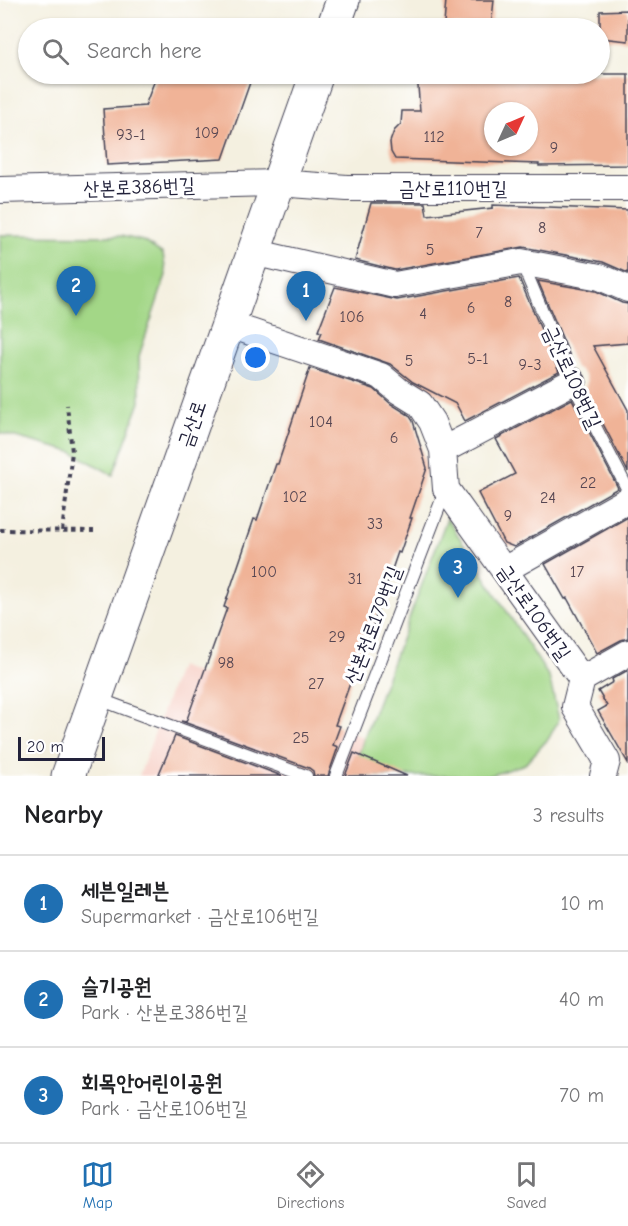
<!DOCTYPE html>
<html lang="en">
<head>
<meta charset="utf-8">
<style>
	body { margin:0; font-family:"Comic Neue","Poor Story",sans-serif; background:#f6f6f6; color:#202124 }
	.compass { position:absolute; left:484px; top:102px; width:54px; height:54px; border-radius:50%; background:#fff; box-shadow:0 2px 4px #0004; rotate:46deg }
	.scale { position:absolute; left:18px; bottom:15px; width:87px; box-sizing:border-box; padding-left:6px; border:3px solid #22223b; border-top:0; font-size:16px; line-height:21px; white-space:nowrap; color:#22223b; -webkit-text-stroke:4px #fff; paint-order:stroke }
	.you { position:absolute; left:256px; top:358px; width:21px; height:21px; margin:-15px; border:4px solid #fff; border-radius:50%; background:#1a73e8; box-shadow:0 0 0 9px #1a73e833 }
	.badge { display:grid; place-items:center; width:39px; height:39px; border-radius:50%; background:#1f6fb2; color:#fff; font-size:20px; font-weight:700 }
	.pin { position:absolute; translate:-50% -50px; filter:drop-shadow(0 2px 3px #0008) }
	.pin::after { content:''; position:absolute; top:32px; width:21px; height:18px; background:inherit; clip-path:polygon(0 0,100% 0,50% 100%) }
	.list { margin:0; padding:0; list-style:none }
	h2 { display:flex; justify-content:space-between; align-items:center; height:78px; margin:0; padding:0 24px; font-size:26px }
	h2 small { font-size:20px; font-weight:400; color:#757577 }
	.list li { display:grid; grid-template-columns:39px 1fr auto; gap:18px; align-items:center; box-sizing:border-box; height:96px; padding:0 24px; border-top:2px solid #e0e0e0 }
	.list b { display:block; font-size:22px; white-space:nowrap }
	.list p { margin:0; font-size:20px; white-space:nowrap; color:#757577 }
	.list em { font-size:20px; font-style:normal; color:#757577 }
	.icon { flex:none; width:33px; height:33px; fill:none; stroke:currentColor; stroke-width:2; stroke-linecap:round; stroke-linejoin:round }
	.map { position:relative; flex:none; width:628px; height:776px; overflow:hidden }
	.search { position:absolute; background:#fff; box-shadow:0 2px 4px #0004; left:18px; right:18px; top:18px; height:66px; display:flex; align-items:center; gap:15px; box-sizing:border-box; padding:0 21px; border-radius:33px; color:#757577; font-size:22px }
	.sheet { height:366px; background:#fff }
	nav { display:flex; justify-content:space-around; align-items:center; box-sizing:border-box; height:84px; border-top:2px solid #e0e0e0; background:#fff; font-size:16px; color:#757577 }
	nav a { display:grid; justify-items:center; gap:3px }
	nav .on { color:#1f6fb2 }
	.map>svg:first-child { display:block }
	.built { fill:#f7d1c8 }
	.green { fill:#a3d787; stroke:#627c61; stroke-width:1.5 }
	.building { fill:#f0b397; fill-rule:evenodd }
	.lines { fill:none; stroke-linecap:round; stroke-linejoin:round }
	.lane-casing { stroke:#424154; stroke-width:14 }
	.street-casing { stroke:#424154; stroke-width:28 }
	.secondary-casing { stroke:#424154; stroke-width:35 }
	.path { stroke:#424154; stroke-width:4; stroke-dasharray:4.5 4.5; stroke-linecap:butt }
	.lane { stroke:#fff; stroke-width:12 }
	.street { stroke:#fff; stroke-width:26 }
	.secondary { stroke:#fff; stroke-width:33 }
	.labels { text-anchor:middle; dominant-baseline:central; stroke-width:6; stroke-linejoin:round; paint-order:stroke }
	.number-label { font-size:16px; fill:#564652 }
	.street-label { font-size:20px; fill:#22223b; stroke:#fff }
</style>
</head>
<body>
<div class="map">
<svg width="628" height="776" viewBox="0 0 628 776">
	<rect width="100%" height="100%" fill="#fff"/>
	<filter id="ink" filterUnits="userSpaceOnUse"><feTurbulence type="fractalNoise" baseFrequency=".0167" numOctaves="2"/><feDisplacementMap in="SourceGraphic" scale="12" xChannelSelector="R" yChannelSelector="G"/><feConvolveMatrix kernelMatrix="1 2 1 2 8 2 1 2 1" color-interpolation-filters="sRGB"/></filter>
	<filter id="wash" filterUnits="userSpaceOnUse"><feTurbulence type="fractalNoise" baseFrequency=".008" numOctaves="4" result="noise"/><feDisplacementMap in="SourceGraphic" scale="24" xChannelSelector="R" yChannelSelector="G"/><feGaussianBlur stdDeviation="1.35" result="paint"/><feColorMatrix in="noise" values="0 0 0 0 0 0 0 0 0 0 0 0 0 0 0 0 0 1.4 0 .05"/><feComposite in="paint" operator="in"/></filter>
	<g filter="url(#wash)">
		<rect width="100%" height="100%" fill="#f4f0e0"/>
		<path class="built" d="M179,666L364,738L352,776H139Z"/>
		<path class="green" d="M0,235L121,236L143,241L163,254L166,275L139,356L140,402L113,475L72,452L0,433Z
			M447,518L549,677L559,719L549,738L525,764L489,776H352L364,738Z"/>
		<g id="blocks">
			<path class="building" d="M446,0H494L491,28L444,24Z
				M628,10V41L600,38V11Z
				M157,74H253L223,159L107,165L103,109L145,106Z
				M417,74H628V165L539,166V164L395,159L391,152L390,142L394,131L401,124L402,111H420ZM493,111H529V147H493Z
				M371,203H425L427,215L493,208V205L628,210V273L603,262L523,247L395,270L355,260Z
				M519,278L559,372L465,421L456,404L413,382L390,364L319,339L322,332L318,331L335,287L397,300Z
				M538,281L596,291L622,303L628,304V343L593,346L628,410V472L585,389L587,382L585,376L580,370L575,368Z
				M310,368L374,389L391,404L409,415L413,421L427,468L410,518H412L400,553L398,552L359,665L357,664L335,725L340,726L333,745L338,747L328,776H314L313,771L309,768L181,721L186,722L227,608L224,607L254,519L257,520L276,464H278Z
				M572,399L618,488L514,547L504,543L478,493L515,474L496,439Z
				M628,517V638L621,640L597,653L567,598L565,599L545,564Z
				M628,670V763L598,711L607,706L598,691L613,682L612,679Z
				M175,736L282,776H158Z
				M354,753L407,776H345Z"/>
		</g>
	</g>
	<g filter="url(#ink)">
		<use href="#blocks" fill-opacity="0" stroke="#424154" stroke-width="1.5"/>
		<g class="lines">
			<defs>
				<path id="lane" d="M522,263L572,382L628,490
					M96,698L306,776
					M336,776L446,489"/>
				<path id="street" d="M0,190L277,183L347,188H628
					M253,252L395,285L521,262L600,277L628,289
					M227,324L381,376L399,391L420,404L432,422L443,450L446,489L582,679L575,707L607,761L603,776
					M443,450L572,382
					M504,570L628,500
					M582,679L628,653"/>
				<path id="secondary" d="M333,28L343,0
					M68,776L317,74"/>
			</defs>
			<use href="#lane" class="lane-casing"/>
			<use href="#street" class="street-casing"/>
			<use href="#secondary" class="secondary-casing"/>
			<path class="path" d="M0,530L94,531
				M62,531L72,452L67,405"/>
			<use href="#lane" class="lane"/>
			<use href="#street" class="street"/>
			<use href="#secondary" class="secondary"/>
		</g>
	</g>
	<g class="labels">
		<g class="number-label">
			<text x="207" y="133">109</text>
			<text x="131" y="135">93-1</text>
			<text x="434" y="137">112</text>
			<text x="554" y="148">9</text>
			<text x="542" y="228">8</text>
			<text x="479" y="233">7</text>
			<text x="430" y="250">5</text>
			<text x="508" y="302">8</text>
			<text x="471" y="308">6</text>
			<text x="423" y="314">4</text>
			<text x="352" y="317">106</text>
			<text x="478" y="359">5-1</text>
			<text x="409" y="361">5</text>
			<text x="530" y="365">9-3</text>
			<text x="321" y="422">104</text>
			<text x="394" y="438">6</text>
			<text x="588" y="483">22</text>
			<text x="295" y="497">102</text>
			<text x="548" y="498">24</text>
			<text x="508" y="516">9</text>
			<text x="375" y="524">33</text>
			<text x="264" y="572">100</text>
			<text x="577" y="572">17</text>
			<text x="355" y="579">31</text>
			<text x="337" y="637">29</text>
			<text x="226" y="663">98</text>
			<text x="316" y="684">27</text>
			<text x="301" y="738">25</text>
		</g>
		<g class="street-label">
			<text transform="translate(139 187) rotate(-2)">산본로386번길</text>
			<text x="453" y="188">금산로110번길</text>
			<text transform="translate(572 377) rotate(65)">금산로108번길</text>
			<text transform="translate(192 424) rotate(-71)">금산로</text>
			<text transform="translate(534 612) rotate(55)">금산로106번길</text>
			<text transform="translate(373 625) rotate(-69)">산본천로179번길</text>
		</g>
	</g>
</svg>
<svg class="compass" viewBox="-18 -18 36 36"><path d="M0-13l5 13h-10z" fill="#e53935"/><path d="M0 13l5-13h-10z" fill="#757577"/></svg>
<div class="scale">20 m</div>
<div class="you"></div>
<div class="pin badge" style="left:306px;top:321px">1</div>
<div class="pin badge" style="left:76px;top:316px">2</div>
<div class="pin badge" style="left:458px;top:598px">3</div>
<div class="search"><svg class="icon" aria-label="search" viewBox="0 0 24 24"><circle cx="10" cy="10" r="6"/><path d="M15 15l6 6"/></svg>Search here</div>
</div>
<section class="sheet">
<h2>Nearby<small>3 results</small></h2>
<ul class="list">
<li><span class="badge">1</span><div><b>세븐일레븐</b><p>Supermarket · 금산로106번길</p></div><em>10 m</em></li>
<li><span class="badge">2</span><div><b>슬기공원</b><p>Park · 산본로386번길</p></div><em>40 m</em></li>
<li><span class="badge">3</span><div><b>회목안어린이공원</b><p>Park · 금산로106번길</p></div><em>70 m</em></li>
</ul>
</section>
<nav>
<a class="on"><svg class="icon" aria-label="map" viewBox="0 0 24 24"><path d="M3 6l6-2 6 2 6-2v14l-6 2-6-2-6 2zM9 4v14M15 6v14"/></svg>Map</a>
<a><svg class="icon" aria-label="directions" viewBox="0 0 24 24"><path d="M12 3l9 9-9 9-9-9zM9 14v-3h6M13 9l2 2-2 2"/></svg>Directions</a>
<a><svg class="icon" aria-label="saved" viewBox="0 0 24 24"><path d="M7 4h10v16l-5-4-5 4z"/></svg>Saved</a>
</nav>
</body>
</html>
